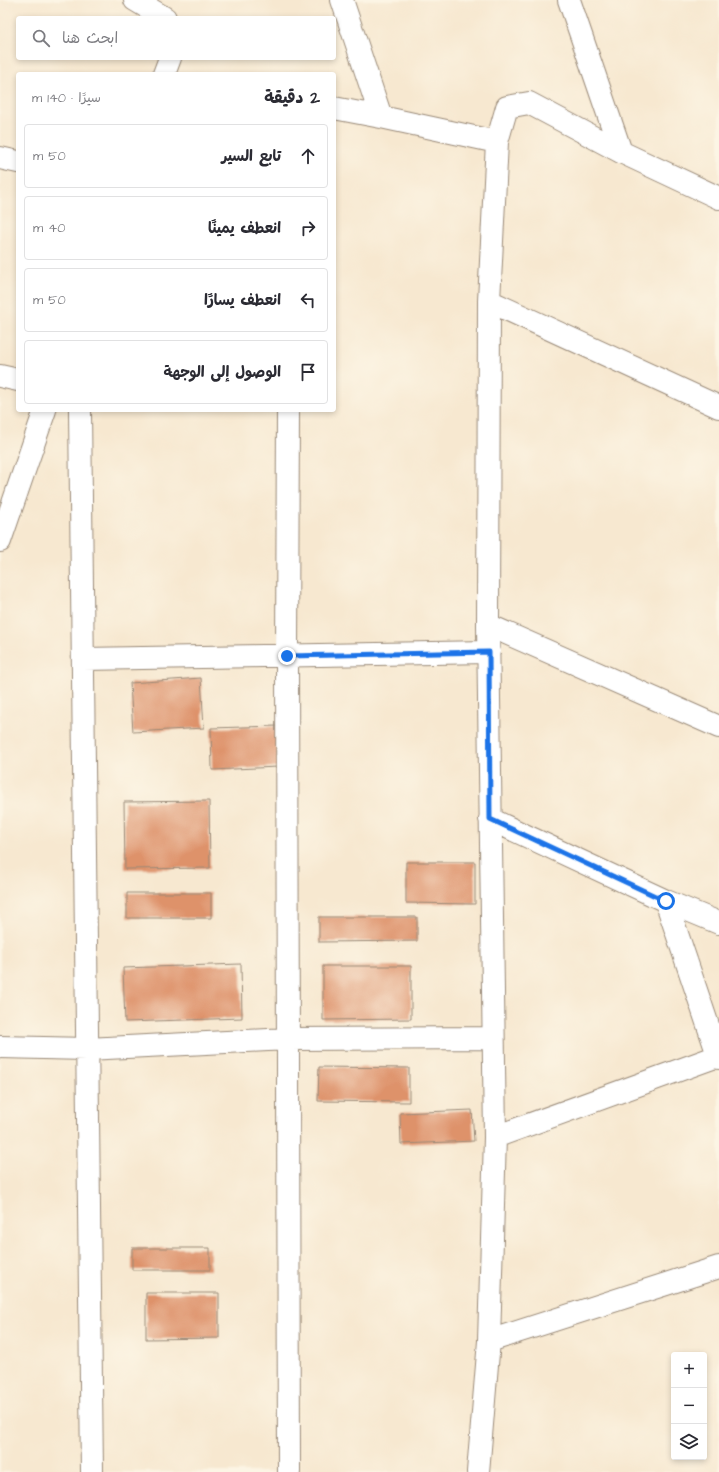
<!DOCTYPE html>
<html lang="ar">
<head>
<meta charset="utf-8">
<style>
	body { margin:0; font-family:"Architects Daughter","Playpen Sans Arabic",sans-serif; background:#f2f2f3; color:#2b2b33; direction:rtl }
	.controls { position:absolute; right:12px; bottom:12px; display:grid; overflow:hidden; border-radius:4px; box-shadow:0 2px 6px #0003 }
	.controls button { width:36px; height:36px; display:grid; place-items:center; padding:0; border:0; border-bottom:1px solid #e1e1e2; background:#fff; color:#2b2b33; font:20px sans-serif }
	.stop { position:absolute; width:12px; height:12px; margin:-9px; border:3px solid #1a73e8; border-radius:50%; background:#fff }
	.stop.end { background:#1a73e8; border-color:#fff; box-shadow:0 1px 4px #0008 }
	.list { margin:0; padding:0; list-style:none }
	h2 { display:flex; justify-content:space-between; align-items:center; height:52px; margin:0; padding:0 16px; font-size:17px }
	h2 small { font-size:13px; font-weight:400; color:#7c7c81 }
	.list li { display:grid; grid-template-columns:26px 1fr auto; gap:12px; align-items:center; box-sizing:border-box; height:64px; margin:0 8px 8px; padding:0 8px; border:1px solid #e1e1e2; border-radius:4px }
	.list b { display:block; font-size:15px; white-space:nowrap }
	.list em { font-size:13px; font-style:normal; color:#7c7c81 }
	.icon { flex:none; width:22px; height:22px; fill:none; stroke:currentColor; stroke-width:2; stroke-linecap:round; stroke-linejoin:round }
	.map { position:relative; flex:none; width:719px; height:1472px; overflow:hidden; direction:ltr }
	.search { position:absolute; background:#fff; box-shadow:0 2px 6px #0003; left:16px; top:16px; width:320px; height:44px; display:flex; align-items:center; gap:10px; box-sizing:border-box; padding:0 14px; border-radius:4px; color:#7c7c81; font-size:15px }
	.panel { position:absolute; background:#fff; box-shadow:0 2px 6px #0003; left:16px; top:72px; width:320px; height:340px; border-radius:4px; direction:rtl }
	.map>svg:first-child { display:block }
	.building { fill:#de926b }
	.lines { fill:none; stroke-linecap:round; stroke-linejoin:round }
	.minor-casing { stroke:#998977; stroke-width:24 }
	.minor { stroke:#fff; stroke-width:22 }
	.route { stroke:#1a73e8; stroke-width:5 }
</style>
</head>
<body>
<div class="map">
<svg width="719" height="1472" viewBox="0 0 719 1472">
	<rect width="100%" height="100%" fill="#fcf5e5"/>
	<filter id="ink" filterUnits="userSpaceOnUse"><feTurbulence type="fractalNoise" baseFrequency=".025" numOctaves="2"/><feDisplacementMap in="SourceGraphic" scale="8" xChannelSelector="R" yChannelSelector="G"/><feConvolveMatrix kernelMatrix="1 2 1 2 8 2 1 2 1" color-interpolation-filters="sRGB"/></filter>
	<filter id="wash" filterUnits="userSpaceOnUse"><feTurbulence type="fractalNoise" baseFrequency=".012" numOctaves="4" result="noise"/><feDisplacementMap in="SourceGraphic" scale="16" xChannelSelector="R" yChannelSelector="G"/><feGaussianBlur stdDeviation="0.9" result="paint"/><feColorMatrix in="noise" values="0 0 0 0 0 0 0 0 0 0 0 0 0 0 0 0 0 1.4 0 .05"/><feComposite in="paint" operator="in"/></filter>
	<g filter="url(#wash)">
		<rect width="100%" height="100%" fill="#f7e8d0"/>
		<g id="blocks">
			<path class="building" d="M201,678L204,728L133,732L130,683Z
				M277,726L278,767L212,770L211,728Z
				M209,801L210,868L125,869L124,802Z
				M406,862H475V904L406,903Z
				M127,893H211V918H127Z
				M319,917H417V941L319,942Z
				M241,964L242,1018L125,1022L123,968Z
				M323,966H411V1019L323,1020Z
				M319,1067L409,1068V1102L318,1101Z
				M472,1110L474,1141L401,1144L400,1113Z
				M132,1248H210V1270H132Z
				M146,1293H219V1338L146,1339Z"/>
		</g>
	</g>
	<g filter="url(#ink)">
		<use href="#blocks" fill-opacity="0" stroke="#998977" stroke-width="1"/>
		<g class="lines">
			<defs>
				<path id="minor" d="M135,0L165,18
					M342,0L381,117
					M569,0L621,152
					M164,74L170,58
					M334,108L381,117L497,142
					M0,158L18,162
					M489,301L719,407
					M0,376L18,380
					M80,410L92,1472
					M288,410L287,656L289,1472
					M0,541L45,410
					M488,625L719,727
					M83,659L489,652
					M490,819L666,901L719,923
					M666,901L719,1058
					M0,1047L87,1049L287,1039L493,1038
					M495,1137L718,1056
					M489,1341L719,1267
					M478,1472L489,1341L495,1137L488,625L489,301L497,142L507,107L529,103L621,152L719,198"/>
			</defs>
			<use href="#minor" class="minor-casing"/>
			<use href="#minor" class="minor"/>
		</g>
	</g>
	<g class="lines" filter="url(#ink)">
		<path class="route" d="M287,656L489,652L490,819L666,901"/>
	</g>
</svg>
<div class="controls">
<button>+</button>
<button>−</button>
<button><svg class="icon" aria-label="layers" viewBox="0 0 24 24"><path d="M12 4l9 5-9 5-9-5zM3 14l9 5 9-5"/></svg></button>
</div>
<div class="stop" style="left:666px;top:901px"></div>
<div class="stop end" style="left:287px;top:656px"></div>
<div class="search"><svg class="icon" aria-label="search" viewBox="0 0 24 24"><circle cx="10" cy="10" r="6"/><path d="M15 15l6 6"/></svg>ابحث هنا</div>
<section class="panel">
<h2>2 دقيقة<small>سيرًا · 140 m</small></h2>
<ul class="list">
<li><svg class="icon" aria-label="ahead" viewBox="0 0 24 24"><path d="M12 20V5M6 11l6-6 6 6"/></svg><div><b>تابع السير</b></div><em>50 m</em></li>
<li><svg class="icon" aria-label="right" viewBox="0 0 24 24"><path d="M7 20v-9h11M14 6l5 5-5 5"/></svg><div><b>انعطف يمينًا</b></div><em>40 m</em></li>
<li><svg class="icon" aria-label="left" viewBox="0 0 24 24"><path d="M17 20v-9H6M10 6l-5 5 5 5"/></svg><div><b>انعطف يسارًا</b></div><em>50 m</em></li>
<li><svg class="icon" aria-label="arrive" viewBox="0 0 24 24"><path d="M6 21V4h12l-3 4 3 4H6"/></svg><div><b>الوصول إلى الوجهة</b></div></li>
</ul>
</section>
</div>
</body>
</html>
